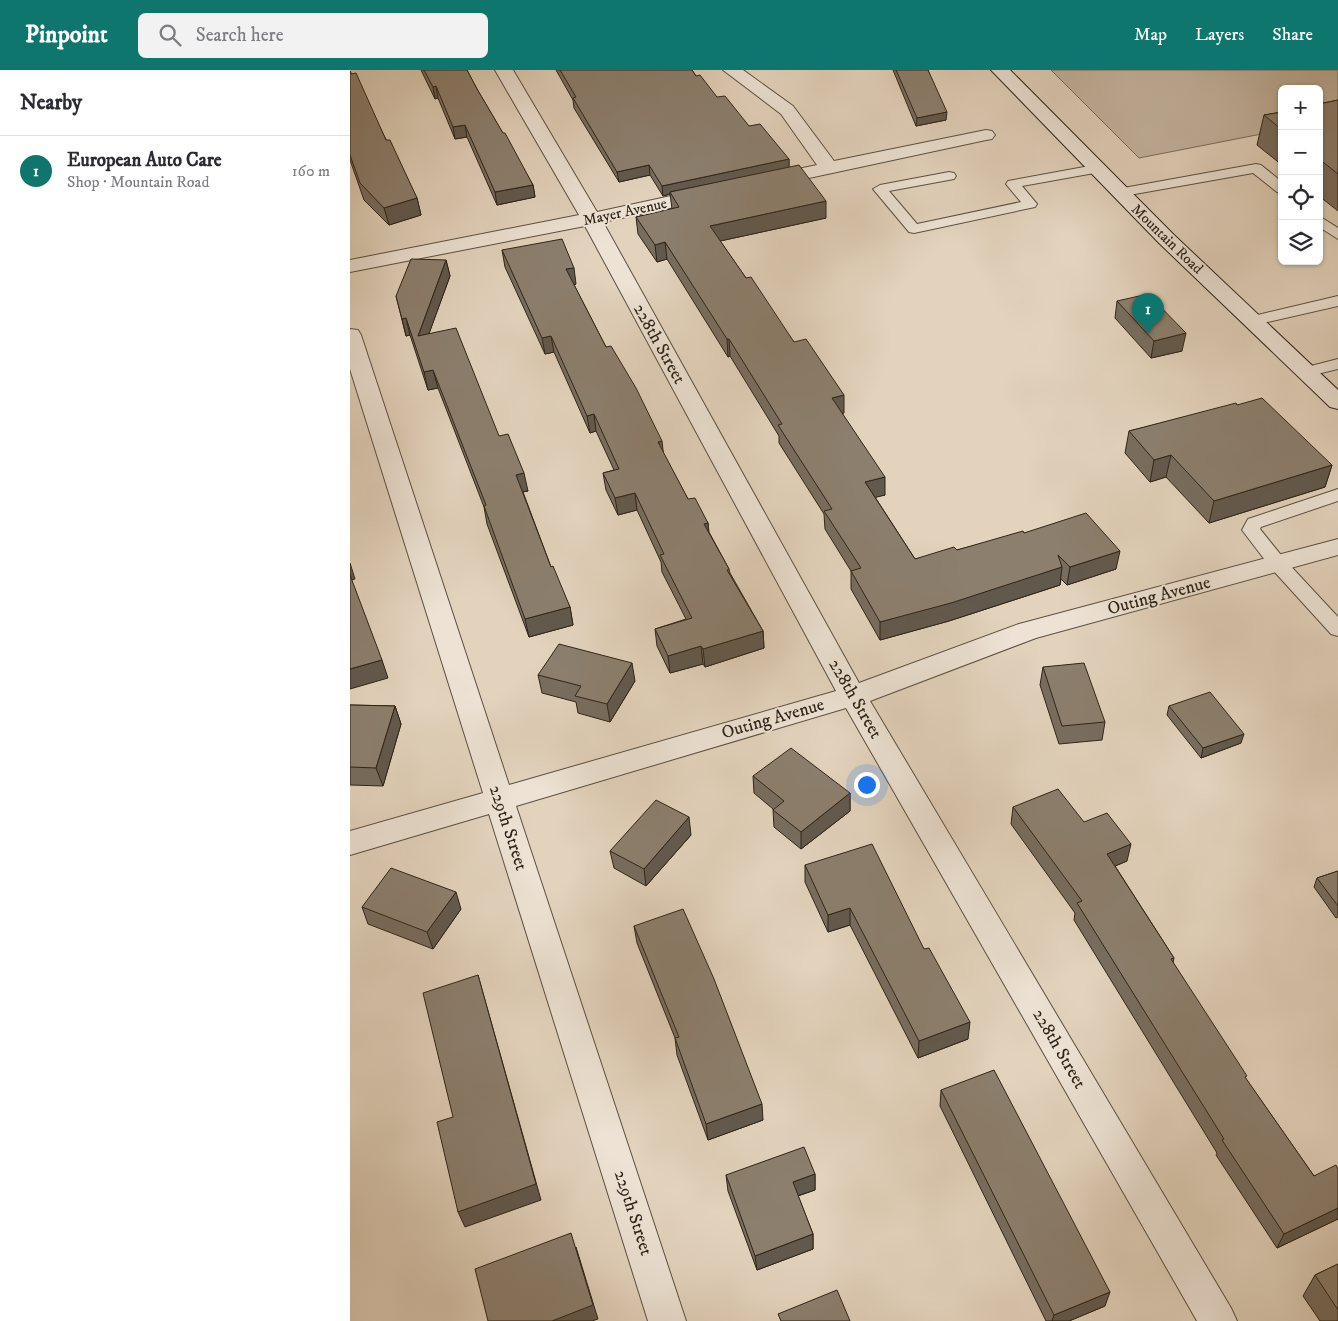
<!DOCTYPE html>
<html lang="en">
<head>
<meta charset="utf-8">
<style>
	body { margin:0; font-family:"IM FELL DW Pica",serif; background:#f2f2f3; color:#2b2b33 }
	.controls { position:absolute; right:15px; top:15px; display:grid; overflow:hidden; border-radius:8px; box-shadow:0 1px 4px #0004 }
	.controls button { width:45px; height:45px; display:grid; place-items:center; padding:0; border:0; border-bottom:1px solid #e1e1e2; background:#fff; color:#2b2b33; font:25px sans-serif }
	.you { position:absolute; left:516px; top:714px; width:18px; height:18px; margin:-12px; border:4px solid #fff; border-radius:50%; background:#1a73e8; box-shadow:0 0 0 8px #1a73e833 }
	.badge { display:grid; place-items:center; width:32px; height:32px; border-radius:50%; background:#0f766e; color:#fff; font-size:16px; font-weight:700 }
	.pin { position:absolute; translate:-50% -41px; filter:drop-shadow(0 1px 2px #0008) }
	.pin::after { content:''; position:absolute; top:26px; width:18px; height:15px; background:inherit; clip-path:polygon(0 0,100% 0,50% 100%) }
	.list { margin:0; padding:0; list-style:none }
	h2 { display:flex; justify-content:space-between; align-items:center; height:65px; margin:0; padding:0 20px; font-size:21px }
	h2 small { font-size:16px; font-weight:400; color:#7c7c81 }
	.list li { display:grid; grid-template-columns:32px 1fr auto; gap:15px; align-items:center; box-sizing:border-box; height:70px; padding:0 20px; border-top:1px solid #e1e1e2 }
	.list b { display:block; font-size:19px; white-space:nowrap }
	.list p { margin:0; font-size:16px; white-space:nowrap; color:#7c7c81 }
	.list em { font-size:16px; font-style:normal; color:#7c7c81 }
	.icon { flex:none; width:28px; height:28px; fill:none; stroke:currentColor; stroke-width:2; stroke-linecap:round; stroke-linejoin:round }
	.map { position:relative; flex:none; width:988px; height:1251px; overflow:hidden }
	header { display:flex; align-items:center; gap:30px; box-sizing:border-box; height:70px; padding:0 25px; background:#0f766e; color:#fff }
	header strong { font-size:24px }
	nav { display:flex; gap:28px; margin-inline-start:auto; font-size:18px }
	.search { width:350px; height:45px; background:#f2f2f3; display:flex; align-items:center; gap:12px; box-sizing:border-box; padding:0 18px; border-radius:8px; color:#7c7c81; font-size:19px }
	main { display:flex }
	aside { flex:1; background:#fff }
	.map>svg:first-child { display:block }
	.green { fill:#c4b5a1; stroke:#796c5c }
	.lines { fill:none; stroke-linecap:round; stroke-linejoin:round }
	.lane-casing { stroke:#5b5041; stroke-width:2 }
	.street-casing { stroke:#5b5041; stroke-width:2 }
	.secondary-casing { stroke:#2e2418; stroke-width:2 }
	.lane { fill:#ede2d4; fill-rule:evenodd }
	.street { fill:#ede2d4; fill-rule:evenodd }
	.secondary { fill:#ede2d4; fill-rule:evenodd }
	.wall { fill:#786d5f; stroke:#2e2418 }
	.shaded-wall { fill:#62594d; stroke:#2e2418 }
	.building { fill:#8c7f6e; stroke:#2e2418 }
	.labels { text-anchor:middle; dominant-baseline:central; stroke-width:4; stroke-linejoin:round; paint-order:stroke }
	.far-street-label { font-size:15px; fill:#2e2418; stroke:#ede2d4 }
	.street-label { font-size:18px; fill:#2e2418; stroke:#ede2d4 }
</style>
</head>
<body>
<header>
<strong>Pinpoint</strong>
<div class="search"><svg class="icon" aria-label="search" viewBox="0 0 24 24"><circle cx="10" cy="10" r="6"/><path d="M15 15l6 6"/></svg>Search here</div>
<nav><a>Map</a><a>Layers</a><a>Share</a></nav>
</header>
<main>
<aside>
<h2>Nearby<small></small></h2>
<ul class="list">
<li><span class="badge">1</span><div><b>European Auto Care</b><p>Shop · Mountain Road</p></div><em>160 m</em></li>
</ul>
</aside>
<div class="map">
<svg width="988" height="1251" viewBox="0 0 988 1251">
	<rect width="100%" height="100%" fill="#e3d3bd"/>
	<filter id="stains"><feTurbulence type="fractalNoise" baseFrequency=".004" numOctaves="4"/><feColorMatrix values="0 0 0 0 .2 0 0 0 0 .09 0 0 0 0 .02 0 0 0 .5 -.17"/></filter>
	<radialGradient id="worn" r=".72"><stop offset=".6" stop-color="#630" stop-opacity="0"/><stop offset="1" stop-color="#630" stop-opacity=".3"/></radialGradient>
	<path class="green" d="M701,0H988V48L969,52V19H932V60L789,88Z"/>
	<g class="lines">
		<defs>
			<path id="lane" d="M906,94L911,95L932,112V123L927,122L903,103L768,127L761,123L768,119Z
				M745,95L750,96L752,99L750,102L672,116L687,134L685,137L564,163L559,162L523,119L530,115L599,102L604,103L606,106L604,109L539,121L567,154L671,132L656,114L658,111Z
				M969,146L988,158V169L969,157Z
				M988,226V236L900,256L892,251L895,248Z
				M988,289V299L955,307L947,302L949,299Z
				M988,419V431L911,457L910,459L935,490L988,547V566L981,564L921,498L892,460L898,449Z"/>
			<path id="street" d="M145,0H163L247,142L358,118L365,120L368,124L365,128L358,130L253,152L509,613L669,554L988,469V485L686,568L520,631L881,1238L887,1251H847L496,638L166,736L336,1251H298L139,744L0,785V761L133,723L0,299V259L8,260L11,265L159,715L486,621L235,156L0,202V190L229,145Z
				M373,0H393L443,36L484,91L636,60L642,61L645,65L642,69L636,70L417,117L410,115L408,111L410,107L467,95L431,44Z"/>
			<path id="secondary" d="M641,0H660L823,164L988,320V339L980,337L809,173Z"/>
		</defs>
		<use href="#lane" class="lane-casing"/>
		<use href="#street" class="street-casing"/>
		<use href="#secondary" class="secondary-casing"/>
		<use href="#lane" class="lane"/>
		<use href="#street" class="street"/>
		<use href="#secondary" class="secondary"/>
	</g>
	<path class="wall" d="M71,0H117L127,19L183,115L185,127L147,135L117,67L105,69L88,28L85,29Z
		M206,0H342L346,6L367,27L399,56L439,89V97L476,148L370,171L396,208L444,272L494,343H492L535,425L525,427L565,489L607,480L674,463L766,499L717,515L711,509L710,515L599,551L530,570L501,519V501L475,459L474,444L429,373V366L380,286L378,287L317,189L307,192L288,164L286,147L322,139L320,124L313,126L300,105L269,112L224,38L223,30Z
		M543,0H578L596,50L566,56Z
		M0,1L67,128L71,145L39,155L14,130L0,90Z
		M988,30V141L969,126V34Z
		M932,42V95L907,75L914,45Z
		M152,180L226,214L224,215L256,277L338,429L358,453L359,462L379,499L380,503L413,561L414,578L355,597L353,594L320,603L307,576L305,559L336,549L312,502L311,492L287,440L268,445L256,420L253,403L264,400L246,361L240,363L204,282L195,284L155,197Z
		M96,190L100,206L79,263L149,366L178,421L173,422L201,497L220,537L223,555L179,567L137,454L134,437L88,318L78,320L60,265L56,266L46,226Z
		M767,231L832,281L801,288L765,248Z
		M887,335L982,395L975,417L859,453L816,407L800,412L775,383L779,361Z
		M693,597L755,652L752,670L709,674L690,615Z
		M188,605L285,611L260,652L228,643L226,632L192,623Z
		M0,635L45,636L51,654L33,716L0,715Z
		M819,636L891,673L851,688L817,645Z
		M403,706L500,723V741L451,779L424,757L423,740V739L404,723Z
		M663,737L734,752L777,791L765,796L824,888L823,893L896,1009L964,1106L988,1099V1149L927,1178L866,1085L867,1083L724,850L725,843L661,754Z
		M341,765L296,816L264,798L260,781Z
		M455,795L574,879L618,969L568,988L500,855L478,862L455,812Z
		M988,801V847L986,848L964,817L967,808Z
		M12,837L111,839L83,879L18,854Z
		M284,856L413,1050L358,1070L327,985L325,968L287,873Z
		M591,1020L755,1236L719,1251H696L590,1036Z
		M465,1104V1120L448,1126L463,1164V1179L407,1200L378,1121L376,1105Z
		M988,1194V1251H970L953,1226L965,1205Z"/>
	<path class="shaded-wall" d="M86,16L88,28L85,29L83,17Z
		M597,42L596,50L566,56L567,48Z
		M115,55L117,67L105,69L103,57Z
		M439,89V99L320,122V124L313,126L312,116Z
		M299,95L300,105L269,112L267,102Z
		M183,115L185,127L147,135L145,122Z
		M67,128L71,145L39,155L34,138Z
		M476,131V148L361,173L360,156Z
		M315,172L317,189L307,192L305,175Z
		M96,190L100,206L72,283L68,266Z
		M224,198L226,214L219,216L216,199Z
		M56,248L60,265L56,266L52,249Z
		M836,263L832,281L801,288L804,271Z
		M201,266L204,282L195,284L192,268Z
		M377,269H379L380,286L378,287Z
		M83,300L88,318L78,320L74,302Z
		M494,325V343L482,346V328Z
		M244,344L246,361L240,363L237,346Z
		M312,371L314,388L308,372Z
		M821,385L816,407L800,412L804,390Z
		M982,395L975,417L859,453L864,431Z
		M174,403L178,421L170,422L166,405Z
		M535,407V425L515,430V412Z
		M285,423L287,440L268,445L265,428Z
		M358,453L359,470L354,454Z
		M770,481L766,499L717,515L720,497Z
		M0,493L5,509L1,510L0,508Z
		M712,497L710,515L599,551L530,570V552Z
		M220,537L223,555L179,567L175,549Z
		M413,561L414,578L355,597L353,579Z
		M351,576L353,594L320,603L318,586Z
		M32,590L38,608L0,619V599Z
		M282,593L285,611L260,652L257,634Z
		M45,636L51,654L33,716L26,698Z
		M894,664L891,673L851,688L853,678Z
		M500,723V741L451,779V762Z
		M339,747L341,765L296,816L294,799Z
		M781,774L777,791L753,801L757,784Z
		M106,822L111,839L83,879L77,862Z
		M500,838V855L478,862V845Z
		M128,905L191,1130L115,1157L108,1142Z
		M620,952L618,969L568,988L569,971Z
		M412,1034L413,1050L358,1070L356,1054Z
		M465,1104V1120L444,1127L443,1112Z
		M988,1138V1149L927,1178L934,1164Z
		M463,1164V1179L407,1200L405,1186Z
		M226,1177L248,1249L242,1251H202Z
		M760,1222L755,1236L719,1251H702L704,1245Z"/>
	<path class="building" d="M74,0H117L127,19L153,63H155L183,115L145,122L115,55L103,57L86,16L83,17Z
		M210,0H342L346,6L350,5L367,27L375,26L399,56L410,54L439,89L312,116L299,95L267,102L223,28L226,27Z
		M546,0H578L597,42L567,48Z
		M0,1L1,4L6,3L36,70H40L67,128L34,138L10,113L0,85Z
		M988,30V104L969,89V34Z
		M932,42V60L914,45Z
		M449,95L476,131L360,156L396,208L401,207L444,272L456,269L494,325L482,328L535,407L515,412L565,489L604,477L607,480L673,461L674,463L736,443L770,481L720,497L708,485L712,497L601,533L530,552L501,501L511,498L474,441L482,439L428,355L432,354L379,269H377L315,172L305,175L286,147L329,137L320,122Z
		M212,169L224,198L216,199L256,277L261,276L286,318L312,371L308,372L338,429L345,428L358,453L354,454L379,499L377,500L413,561L353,579L351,576L318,586L305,559L342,548L310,485L314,484L285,423L265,428L253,403L269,399L244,344L237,346L201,266L192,268L152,180Z
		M61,189L96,190L68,266L106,258L149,366L158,364L174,403L166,405L201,497L203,496L220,537L175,549L134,436L136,435L83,300L74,302L56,248L52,249L46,226Z
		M798,224L836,263L804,271L767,231Z
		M912,328L982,395L864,431L821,385L804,390L779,361L886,333L887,335Z
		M0,505L32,590L0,599Z
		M209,574L282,593L257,634L225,626L231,616L188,605Z
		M734,593L755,652L712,656L693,597Z
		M860,622L894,664L853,678L819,636Z
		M0,635L45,636L26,698L0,697Z
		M441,678L500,723L451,762L423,740L434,731L403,706Z
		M708,719L734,752L757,743L781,774L757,784L824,888L821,889L897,1006L895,1007L964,1106L986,1095L988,1099V1138L934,1164L872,1070L874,1069L727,833L732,831L663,737Z
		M306,730L339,747L294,799L260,781Z
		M522,774L574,879L579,878L620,952L569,971L500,838L478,845L455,795Z
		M41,798L106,822L77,862L12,837Z
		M988,801V836L967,808Z
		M333,839L364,909L412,1034L356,1054L325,968L329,967L284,856Z
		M128,905L186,1114L108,1142L87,1052L103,1047L73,923Z
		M644,1000L760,1222L704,1245L591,1020Z
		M454,1077L465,1104L443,1112L463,1164L405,1186L376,1105Z
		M221,1163L243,1235L202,1251H138L125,1199Z
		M988,1194V1240L965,1205Z
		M487,1220L500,1251H431L428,1244Z"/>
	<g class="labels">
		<g class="far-street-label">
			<text transform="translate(275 142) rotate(-12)">Mayer Avenue</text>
			<text transform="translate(817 169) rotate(44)">Mountain Road</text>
		</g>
		<g class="street-label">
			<text transform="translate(309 274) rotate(61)">228th Street</text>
			<text transform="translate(809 526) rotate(-15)">Outing Avenue</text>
			<text transform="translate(505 629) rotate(60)">228th Street</text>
			<text transform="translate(423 649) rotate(-16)">Outing Avenue</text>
			<text transform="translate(158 758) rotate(72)">229th Street</text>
			<text transform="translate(709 979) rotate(60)">228th Street</text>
			<text transform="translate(283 1143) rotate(72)">229th Street</text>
		</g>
	</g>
	<rect width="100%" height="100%" filter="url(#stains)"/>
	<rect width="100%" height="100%" fill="url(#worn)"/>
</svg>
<div class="controls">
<button>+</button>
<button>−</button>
<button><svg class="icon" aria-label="locate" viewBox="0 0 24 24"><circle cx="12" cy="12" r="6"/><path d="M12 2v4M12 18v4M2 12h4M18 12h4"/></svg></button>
<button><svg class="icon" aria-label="layers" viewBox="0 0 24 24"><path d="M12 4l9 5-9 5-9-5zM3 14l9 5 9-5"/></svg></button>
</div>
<div class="you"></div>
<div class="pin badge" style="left:798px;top:264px">1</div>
</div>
</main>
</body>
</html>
